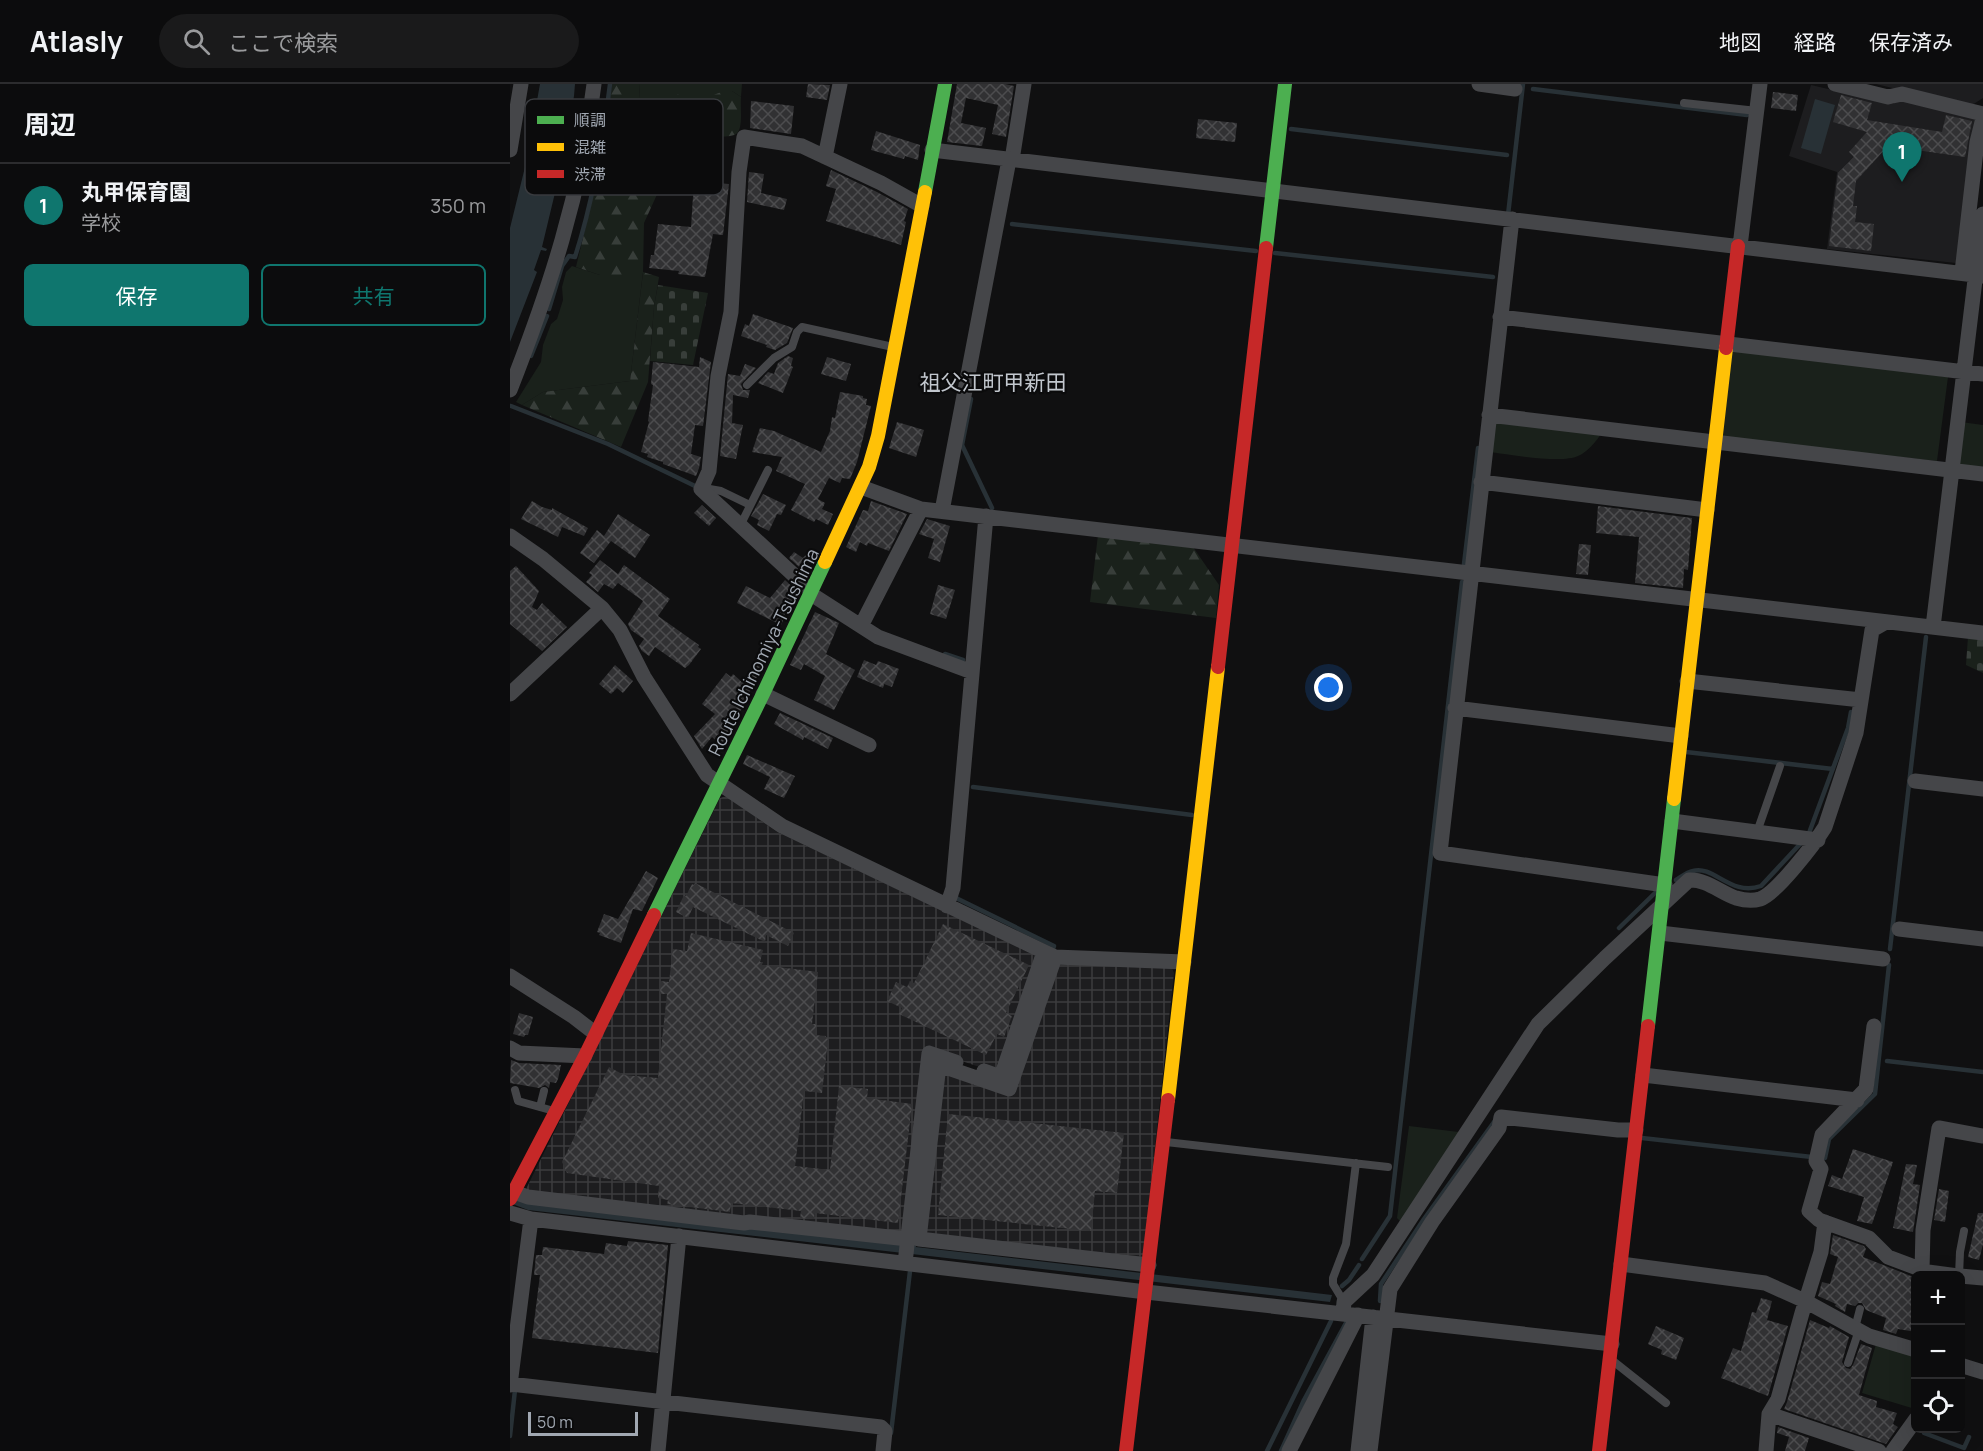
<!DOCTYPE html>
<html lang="ja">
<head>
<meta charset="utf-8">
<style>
	body { margin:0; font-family:Manrope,"Noto Sans JP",sans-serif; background:#1a1a1b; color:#f1f3f6 }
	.controls { position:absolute; right:18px; bottom:18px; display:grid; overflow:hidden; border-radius:9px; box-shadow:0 6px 24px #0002 }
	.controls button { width:54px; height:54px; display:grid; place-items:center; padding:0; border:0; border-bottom:2px solid #2c2c2e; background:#0c0c0d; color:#f1f3f6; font:30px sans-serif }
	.scale { position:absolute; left:18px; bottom:15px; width:110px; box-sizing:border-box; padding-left:6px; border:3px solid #a1a8b2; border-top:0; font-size:16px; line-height:21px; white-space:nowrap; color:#a1a8b2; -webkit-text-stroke:4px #0b0b0c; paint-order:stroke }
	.you { position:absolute; left:819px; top:604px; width:21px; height:21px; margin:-15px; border:4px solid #fff; border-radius:50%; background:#1a73e8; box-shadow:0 0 0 9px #1a73e833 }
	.badge { display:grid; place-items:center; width:39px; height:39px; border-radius:50%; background:#0f766e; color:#fff; font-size:20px; font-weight:700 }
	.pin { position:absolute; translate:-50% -50px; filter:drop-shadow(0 2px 3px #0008) }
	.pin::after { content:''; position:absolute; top:32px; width:21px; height:18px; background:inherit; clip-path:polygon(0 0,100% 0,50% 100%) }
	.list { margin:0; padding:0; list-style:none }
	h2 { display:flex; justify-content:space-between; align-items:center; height:78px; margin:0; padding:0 24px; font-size:26px }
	h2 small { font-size:20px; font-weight:400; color:#9a9b9d }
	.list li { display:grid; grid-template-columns:39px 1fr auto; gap:18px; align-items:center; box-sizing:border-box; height:84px; padding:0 24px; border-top:2px solid #2c2c2e }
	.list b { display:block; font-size:22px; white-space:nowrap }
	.list p { margin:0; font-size:20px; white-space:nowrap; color:#9a9b9d }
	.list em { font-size:20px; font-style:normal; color:#9a9b9d }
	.actions { display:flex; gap:12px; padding:18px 24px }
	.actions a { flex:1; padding:14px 0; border:2px solid #0f766e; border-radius:9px; text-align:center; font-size:21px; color:#0f766e }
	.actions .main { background:#0f766e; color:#fff }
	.icon { flex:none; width:33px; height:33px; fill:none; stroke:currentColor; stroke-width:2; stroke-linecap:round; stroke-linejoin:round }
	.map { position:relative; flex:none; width:1473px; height:1367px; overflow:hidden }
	header { display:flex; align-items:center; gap:36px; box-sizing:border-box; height:84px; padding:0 30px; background:#0c0c0d; border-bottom:2px solid #2c2c2e }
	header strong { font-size:28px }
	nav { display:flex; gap:33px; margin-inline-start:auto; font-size:21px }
	.search { width:420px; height:54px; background:#1a1a1b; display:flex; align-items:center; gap:15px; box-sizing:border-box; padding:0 21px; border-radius:33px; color:#9a9b9d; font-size:22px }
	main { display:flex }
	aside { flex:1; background:#0c0c0d }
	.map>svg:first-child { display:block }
	.built { fill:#1d1d1f }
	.industrial { fill:url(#industrial-grid) }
	.green { fill:#1a211b }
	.forest { fill:url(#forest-firs) }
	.cemetery { fill:url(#cemetery-stones) }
	.water { fill:#283136 }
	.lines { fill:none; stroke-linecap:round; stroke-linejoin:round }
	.stream { stroke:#283136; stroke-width:4.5 }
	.building { fill:url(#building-cross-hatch) }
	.lane { stroke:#454649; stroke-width:8 }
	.street { stroke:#454649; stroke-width:15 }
	.fast { stroke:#4caf50; stroke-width:14 }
	.slow { stroke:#ffc107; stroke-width:14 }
	.jam { stroke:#c62828; stroke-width:14 }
	.labels { text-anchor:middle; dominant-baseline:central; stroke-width:4.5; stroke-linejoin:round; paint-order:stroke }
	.street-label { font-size:18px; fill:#a1a8b2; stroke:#0b0b0c }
	.quarter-label { font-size:21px; fill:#c2c7ce; stroke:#0b0b0c }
	.key { fill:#0b0b0c; stroke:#383a3e; stroke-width:1.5 }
	.key-label { font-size:16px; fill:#a1a8b2 }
</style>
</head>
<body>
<header>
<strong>Atlasly</strong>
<div class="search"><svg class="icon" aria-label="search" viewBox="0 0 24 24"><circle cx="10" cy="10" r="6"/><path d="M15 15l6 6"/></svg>ここで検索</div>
<nav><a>地図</a><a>経路</a><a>保存済み</a></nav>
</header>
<main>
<aside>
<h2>周辺<small></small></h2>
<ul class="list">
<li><span class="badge">1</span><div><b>丸甲保育園</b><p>学校</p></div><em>350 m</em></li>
</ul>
<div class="actions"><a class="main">保存</a><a>共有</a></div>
</aside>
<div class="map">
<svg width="1473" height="1367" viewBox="0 0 1473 1367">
	<defs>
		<pattern id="industrial-grid" width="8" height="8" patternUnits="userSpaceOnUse" patternTransform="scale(1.5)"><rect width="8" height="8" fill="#1d1d1f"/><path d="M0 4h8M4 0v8" fill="none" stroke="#3b3b3d"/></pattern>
		<pattern id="forest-firs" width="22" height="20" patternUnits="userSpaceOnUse" patternTransform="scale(1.5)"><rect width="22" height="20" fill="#1a211b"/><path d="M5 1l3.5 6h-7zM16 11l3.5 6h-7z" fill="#383e3a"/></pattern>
		<pattern id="cemetery-stones" width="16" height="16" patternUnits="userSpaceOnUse" patternTransform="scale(1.5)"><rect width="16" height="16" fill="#1a211b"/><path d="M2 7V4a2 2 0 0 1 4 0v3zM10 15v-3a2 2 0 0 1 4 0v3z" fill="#383e3a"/></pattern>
		<pattern id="building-cross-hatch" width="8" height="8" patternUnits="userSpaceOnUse" patternTransform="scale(1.5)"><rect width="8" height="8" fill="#313133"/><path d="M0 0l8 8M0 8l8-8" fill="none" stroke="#4c4c4e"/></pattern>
	</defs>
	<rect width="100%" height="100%" fill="#101011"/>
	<path class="built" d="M1366,0H1473V14L1459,23Z
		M1301,1L1383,20L1391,14L1470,34L1446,179L1317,165L1327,88L1279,72Z"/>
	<path class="industrial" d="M216,712L267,748L528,872L488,989L418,966L395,1151L14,1109L210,714Z
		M547,875L661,882L664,889L633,1173L412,1149L432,986L500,1009Z"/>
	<path class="green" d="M129,0H232L231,13L222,7L195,20L192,27L153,16L144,21L130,16Z
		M62,182L90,191L133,188L120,297L33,308L12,321L6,318L31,278L33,261L41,240L47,235L53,216L52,203L56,188Z
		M1221,266L1438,293L1427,377L1213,354Z
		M1451,338L1473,341V386L1447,383Z
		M982,339L1092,349C1086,357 1078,368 1068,372C1051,380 998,370 978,368Z
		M899,1042L949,1048L891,1138L887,1134Z
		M1366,1260L1405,1273V1325L1352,1309Z"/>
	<path class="forest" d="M102,0H129L130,16L144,21L153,16L162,8L174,13L175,22L192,27C200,10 204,9 222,7L231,13C230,22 233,40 228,48C222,57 191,50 180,49L176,56L173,85L167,90L150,89L149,106L134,139L133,188L149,193L144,223L138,298L111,363L12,321L33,308L120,297L133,189L116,194L90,191L66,183L87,96Z
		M588,451L683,463L709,501L706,534L580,518Z"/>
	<path class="cemetery" d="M148,201L198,209L183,281L140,277L144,223Z
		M1458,553L1473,555V589L1456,581Z"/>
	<path class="water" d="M30,0H65L64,12L50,88L32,163L37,165L36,167L31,166L24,186L27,188L0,258V144L15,83Z
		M1305,15L1325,21L1311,70L1291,64Z
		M0,1110L406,1161V1163L822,1211L820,1218L18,1126L0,1119Z"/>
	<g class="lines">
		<path class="stream" d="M1023,5L1237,31
			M781,45L997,71
			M998,131L1013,0
			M502,140L746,167
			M765,169L983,193
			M39,225L52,182L59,172L65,173C83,117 93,59 100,0
			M21,272L37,232
			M461,315L452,361L482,424
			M1,322L98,360L185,402
			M954,480L968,364
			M435,570L453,576
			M1176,668L1323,685
			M463,703L682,731
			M1299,749L1338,644L1341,628
			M1166,796C1171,793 1177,788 1183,787C1204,781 1221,813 1251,802L1291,759
			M446,812V814L544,862L543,865
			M1109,844L1147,807
			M1380,865L1416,553
			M1377,977L1473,988
			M1132,1054L1302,1073
			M1311,1074H1315L1319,1055L1365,1010L1379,881
			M852,1175L880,1132L952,498
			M832,1202L839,1196L849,1181
			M870,1217L871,1200L914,1135L984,1038
			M1414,1344V1349L1454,1364L1459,1353
			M381,1349L400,1187
			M0,1352L5,1306
			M757,1367L821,1237
			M771,1367L794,1316L837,1237"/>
	</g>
	<path class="building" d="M298,0L320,1L317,16L296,13Z
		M447,0H495L504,2L496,53L482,50L488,21L456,14L451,39L476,44L472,62L437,58Z
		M1263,8L1288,11L1286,27L1261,24Z
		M1331,11L1362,19L1357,36L1432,48L1436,31L1462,37L1455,73L1378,62L1346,97L1343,122H1347L1345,138L1364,140L1361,167L1319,162L1328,89L1344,73L1339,68L1357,48L1323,38Z
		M241,17L284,22L281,50L240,44Z
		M688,35L727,39L725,58L686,54Z
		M366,47L410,61L408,76L395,72L394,75L361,66Z
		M321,86L367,108L398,125L394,137L396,138L391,161L316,137L326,105L316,102Z
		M239,88L254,90L251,109L277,115L274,126L237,118Z
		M184,97L219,100L213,151L203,150L195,193L168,190L169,187L139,184L141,171H144L148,140L181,143Z
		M243,230L283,244L277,259L265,266L256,263L257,261L231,252L235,240L239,242Z
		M278,272L283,274L281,282L283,283L273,309L248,299L258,288L264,290L268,279Z
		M190,273L201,278L193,342L185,341L181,370L191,373L189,384L186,392L153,380V378L137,373L138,370L131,368L139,338L138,337L143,301L141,300L143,278L189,283Z
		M317,273L341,280L336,297L311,290Z
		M235,280L246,284L231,300L233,306H240L238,314L223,311L222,339L233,341L226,375L210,372L218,290L230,292Z
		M330,308L353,312V314L357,315L356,321L361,322L347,378L340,395L332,394L330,399L319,394L308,415L315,419L312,425L323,430L318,441L306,435L304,438L281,426L295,400L266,387L272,373L242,368L250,344L264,347L311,368L320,347L322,333L325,334Z
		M387,338L414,346L406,373L379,364Z
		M253,410L276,421L271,431L267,430L259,447L247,441L249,436L241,432Z
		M22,417L32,423L42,426V424L78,444L74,452L52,443L48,453L11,435Z
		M361,417L397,430L379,467L358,459L357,462L350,458L346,468L336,463L353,426L358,427Z
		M192,421L206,434L199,442L184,429Z
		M1088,422L1182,434L1178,486L1174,485L1173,504L1125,499L1129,453L1086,449Z
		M108,430L140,451L125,474L101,457L84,479L70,469L87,446L94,452Z
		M417,435L440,442L430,478L418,474L424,455L409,450Z
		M1069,460L1081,461L1078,491L1066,490Z
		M299,467L304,470L295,488L279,474L284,468L293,474Z
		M90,476L108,490L114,481L160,515L148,532L189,561L188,563L191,565L179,581L175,584L145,563L139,572L132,567L129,562L134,555L121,546L118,540L133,517L108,499L103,505L94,500L88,508L76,498L82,491L79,489Z
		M6,482L29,507L22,523L27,526L32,519L57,543L32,567L0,540V487Z
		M275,496L287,507L271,541L227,519L236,502L260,514Z
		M428,501L445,506L436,535L420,530Z
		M305,528L329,539L316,570L345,586L324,626L304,616L315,592L294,580L291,586L280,581Z
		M250,575L254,578L231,626L218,641L222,644L217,653L211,661L202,653L192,665L184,652L205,630L192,620L216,589L221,593L223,590L232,598Z
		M354,576L366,581L368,577L389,585L382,603L374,600L373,604L347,593Z
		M105,581L123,597L113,609L107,604L101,610L89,600Z
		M270,629L323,654L318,665L294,653L293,656L264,640Z
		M237,671L285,692L274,714L254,705L260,693L233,680Z
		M136,787L148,794L132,827L123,825L111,859L89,851L90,849L87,848L94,830L108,835Z
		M185,799L284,849L278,862L256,851L255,858L183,823L178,834L166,828L174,811L176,812L182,800L184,801Z
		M433,840L519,881L496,929L502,932L494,953L487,950L476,971L389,930L392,924L377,917L386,898L397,903L400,897L404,899Z
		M181,849L253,866L250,878H253L252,881L308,888L302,940H306L305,951L316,952V954L318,955L312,1009L294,1007L285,1082L320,1086L329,1002L358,1005L357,1014L402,1020L388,1139L305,1129L304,1135L290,1134L291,1127L221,1119L220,1128L157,1120L158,1116L148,1114L149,1102L57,1089L52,1078L99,983L114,991L148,994L157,910H150L151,897L159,898L163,865L177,867Z
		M9,929L23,933L18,951H15L14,953L3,950Z
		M1,976L9,979L51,981L48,995L46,999L40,998L39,1004L35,1001L29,1004L0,999Z
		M438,1030L614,1049L607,1109L585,1107L581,1147L428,1131Z
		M1343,1065L1383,1078L1362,1140L1347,1137L1354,1113L1318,1102L1322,1091L1332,1095Z
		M1396,1080L1407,1081L1403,1100L1410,1101L1403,1148L1383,1144Z
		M1429,1105L1439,1107L1435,1138L1424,1136Z
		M1468,1129H1473V1160L1469,1176L1458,1173Z
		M1323,1151L1354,1162L1356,1165L1353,1173L1406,1194V1248L1388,1245L1386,1250L1373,1246L1376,1234L1356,1226L1352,1219H1348L1345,1222L1337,1220L1335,1228L1325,1222L1326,1220L1308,1212L1312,1198L1320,1200L1328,1173L1320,1170Z
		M118,1157L158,1161L148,1269L22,1254L30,1191H24L26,1171H32L33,1163L94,1170L96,1159L117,1162Z
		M1251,1214L1262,1217L1257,1236L1278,1242L1258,1312L1211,1294L1223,1264L1231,1267L1242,1228L1246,1229Z
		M1300,1236L1319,1244L1320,1242L1339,1253L1332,1278L1336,1284L1340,1285L1343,1281L1351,1260L1362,1264L1349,1311L1367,1317L1366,1323L1387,1329L1383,1340L1388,1343L1376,1360L1274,1325L1277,1318Z
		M1146,1242L1174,1254L1166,1276L1151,1270L1152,1266L1138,1260Z
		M1268,1343L1299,1354L1295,1367H1275L1279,1353L1267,1349Z"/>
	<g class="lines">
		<path class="lane" d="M1174,19L1247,27
			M237,301L264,274L282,263L287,248L292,243L383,263
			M194,404L211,407L240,421
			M230,442L258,386
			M1247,748L1270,682
			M5,1006L8,1017L44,1027
			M30,1023L34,1007
			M656,1058L878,1083
			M1449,1192L1450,1168L1454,1147
			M834,1218L823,1200V1194L836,1160L846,1079
			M1345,1244L1350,1225
			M1103,1277L1156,1319
			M1338,1279L1349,1246"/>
		<path class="street" d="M969,0L1005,5
			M1325,0L1378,13L1392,10L1473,30
			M0,66L11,0
			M422,66L1473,192
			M315,73L330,0
			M502,76L514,0
			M1002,135L930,769L1155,801
			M1230,162L1250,0
			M1452,188L1467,58L1473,34
			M990,233L1473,290
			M0,306C40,204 71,109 84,0
			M979,331L1473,390
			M971,398L1197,426
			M351,403L411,425L1473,549
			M432,427L499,76
			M0,452L33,475L92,524L110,546L134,593L197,691L272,742L545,873L674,878
			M302,508L191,405L199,387L208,292L221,228L229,88L234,53L292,62L371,99L412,122
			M301,510L368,553L462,588
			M351,542L411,425
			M1423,543L1473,130
			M1177,597L1351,616
			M0,610L92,524
			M253,610L359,661
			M945,624L1171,652
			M1405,697L1473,705
			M1162,737L1308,756
			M437,822L443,804L476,432
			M1389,845L1473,855
			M1150,849L1373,875
			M545,873L499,1005L429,981L409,1155L639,1181
			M0,892L64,933L86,950
			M1364,942L1356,1005L1312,1051L1306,1077L1311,1085L1299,1127L1309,1136L1359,1154L1378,1173L1418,1188L1448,1192
			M0,964L9,969L75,972
			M474,987L491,993L534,868
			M1133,991L1347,1016
			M4,1108L18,1113L234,1139L240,1138L398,1155
			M0,1129L21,1135L636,1208L1102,1260
			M395,1179L419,969L446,978
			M1111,1180L1255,1199L1295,1217L1359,1252L1406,1266
			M1412,1186L1413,1146L1429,1044L1473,1052
			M1450,1192L1473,1194
			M833,1230L834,1218L863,1191L1028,940L1095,874L1179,796C1196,795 1211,809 1226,814C1233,816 1243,817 1250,815C1266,810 1305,759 1315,743L1346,649L1362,546L1376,538
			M1450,1281L1473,1288
			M0,1300L371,1343L375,1347L373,1367
			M0,1301L21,1135
			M1259,1330L1369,1367
			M148,1367L169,1152
			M779,1367L848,1231
			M848,1367L863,1233
			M860,1367L880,1205L922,1138L989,1044L991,1033L1108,1046H1126
			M1256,1367L1259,1330L1268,1315L1292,1229L1311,1168L1315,1138
			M1383,1367L1406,1335"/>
		<path class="fast" d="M415,108L435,0
			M756,164L775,0
			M144,831L253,610L315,478
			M1138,942L1164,715"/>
		<path class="slow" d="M315,478L359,383L368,352L415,108
			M1164,715L1216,264
			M658,1016L708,583"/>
		<path class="jam" d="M1216,264L1228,162
			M708,583L756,164
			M0,1115L75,972L144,831
			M616,1367L658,1016
			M1089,1367L1138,942"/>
	</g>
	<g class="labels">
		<g class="street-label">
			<text transform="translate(253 568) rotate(-64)">Route Ichinomiya-Tsushima</text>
		</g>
		<g class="quarter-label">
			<text x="483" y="298">祖父江町甲新田</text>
		</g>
	</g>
	<rect x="15" y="15" width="198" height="96" rx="9" class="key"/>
	<rect x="27" y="32" width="27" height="8" fill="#4caf50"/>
	<rect x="27" y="59" width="27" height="8" fill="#ffc107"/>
	<rect x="27" y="86" width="27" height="8" fill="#c62828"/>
	<g class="key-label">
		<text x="64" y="42">順調</text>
		<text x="64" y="69">混雑</text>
		<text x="64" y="96">渋滞</text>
	</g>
</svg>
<div class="controls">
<button>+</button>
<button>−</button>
<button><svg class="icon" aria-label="locate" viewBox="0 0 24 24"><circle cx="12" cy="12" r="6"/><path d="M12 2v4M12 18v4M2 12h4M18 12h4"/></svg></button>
</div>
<div class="scale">50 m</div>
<div class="you"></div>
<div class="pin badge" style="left:1392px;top:98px">1</div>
</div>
</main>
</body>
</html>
